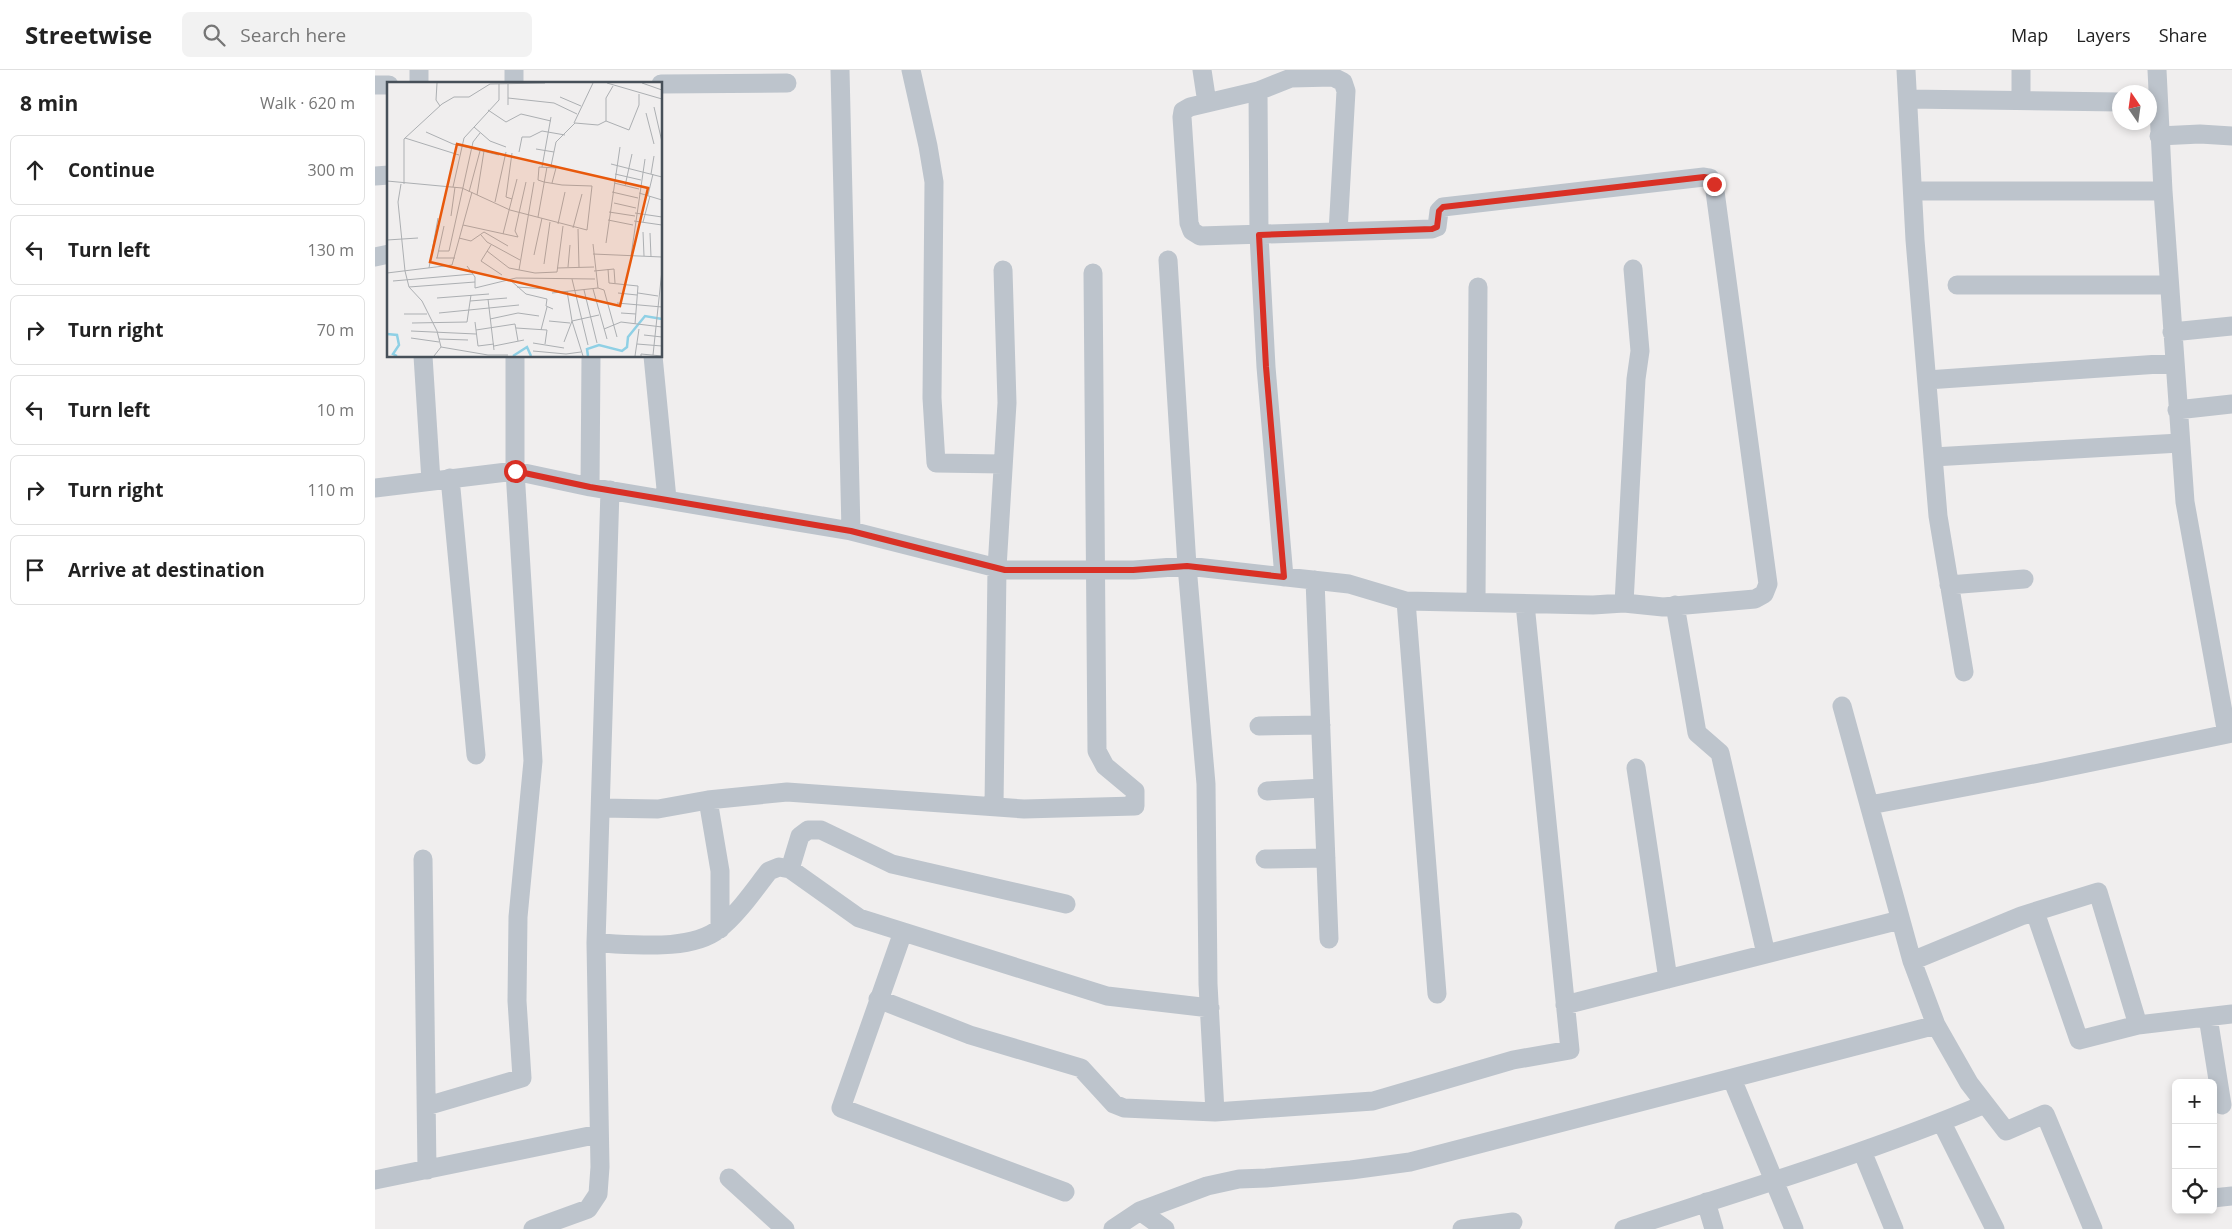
<!DOCTYPE html>
<html lang="en">
<head>
<meta charset="utf-8">
<style>
	body { margin:0; font-family:"Open Sans",sans-serif; background:#f2f2f2; color:#222 }
	.controls { position:absolute; right:15px; bottom:15px; display:grid; overflow:hidden; border-radius:8px; box-shadow:0 2px 8px #0003 }
	.controls button { width:45px; height:45px; display:grid; place-items:center; padding:0; border:0; border-bottom:1px solid #e0e0e0; background:#fff; color:#222; font:25px sans-serif }
	.compass { position:absolute; left:1737px; top:15px; width:45px; height:45px; border-radius:50%; background:#fff; box-shadow:0 2px 8px #0003; rotate:347deg }
	.stop { position:absolute; width:15px; height:15px; margin:-11px; border:4px solid #d93025; border-radius:50%; background:#fff }
	.stop.end { background:#d93025; border-color:#fff; box-shadow:0 1px 5px #0008 }
	.list { margin:0; padding:0; list-style:none }
	h2 { display:flex; justify-content:space-between; align-items:center; height:65px; margin:0; padding:0 20px; font-size:21px }
	h2 small { font-size:16px; font-weight:400; color:#767676 }
	.list li { display:grid; grid-template-columns:32px 1fr auto; gap:15px; align-items:center; box-sizing:border-box; height:70px; margin:0 10px 10px; padding:0 10px; border:1px solid #e0e0e0; border-radius:8px }
	.list b { display:block; font-size:19px; white-space:nowrap }
	.list em { font-size:16px; font-style:normal; color:#767676 }
	.icon { flex:none; width:28px; height:28px; fill:none; stroke:currentColor; stroke-width:2; stroke-linecap:round; stroke-linejoin:round }
	.map { position:relative; flex:none; width:1857px; height:1159px; overflow:hidden }
	header { display:flex; align-items:center; gap:30px; box-sizing:border-box; height:70px; padding:0 25px; background:#fff; border-bottom:1px solid #e0e0e0 }
	header strong { font-size:24px }
	nav { display:flex; gap:28px; margin-inline-start:auto; font-size:18px }
	.search { width:350px; height:45px; background:#f2f2f2; display:flex; align-items:center; gap:12px; box-sizing:border-box; padding:0 18px; border-radius:8px; color:#767676; font-size:19px }
	main { display:flex }
	aside { flex:1; background:#fff }
	.map>svg:first-child { display:block }
	.lines { fill:none; stroke-linecap:round; stroke-linejoin:round }
	.minor { stroke:#bdc4cc; stroke-width:19 }
	.route { stroke:#d93025; stroke-width:6 }
	.inset-river { fill:none; stroke:#8fd0e5; stroke-width:2.5 }
	.inset-road { fill:none; stroke:#acafb2; stroke-width:1 }
	.view { fill:#e8590c; fill-opacity:0.15; stroke:#e8590c; stroke-width:2.5 }
	.inset-edge { fill:none; stroke:#475059; stroke-width:2.5 }
</style>
</head>
<body>
<header>
<strong>Streetwise</strong>
<div class="search"><svg class="icon" aria-label="search" viewBox="0 0 24 24"><circle cx="10" cy="10" r="6"/><path d="M15 15l6 6"/></svg>Search here</div>
<nav><a>Map</a><a>Layers</a><a>Share</a></nav>
</header>
<main>
<aside>
<h2>8 min<small>Walk · 620 m</small></h2>
<ul class="list">
<li><svg class="icon" aria-label="ahead" viewBox="0 0 24 24"><path d="M12 20V5M6 11l6-6 6 6"/></svg><div><b>Continue</b></div><em>300 m</em></li>
<li><svg class="icon" aria-label="left" viewBox="0 0 24 24"><path d="M17 20v-9H6M10 6l-5 5 5 5"/></svg><div><b>Turn left</b></div><em>130 m</em></li>
<li><svg class="icon" aria-label="right" viewBox="0 0 24 24"><path d="M7 20v-9h11M14 6l5 5-5 5"/></svg><div><b>Turn right</b></div><em>70 m</em></li>
<li><svg class="icon" aria-label="left" viewBox="0 0 24 24"><path d="M17 20v-9H6M10 6l-5 5 5 5"/></svg><div><b>Turn left</b></div><em>10 m</em></li>
<li><svg class="icon" aria-label="right" viewBox="0 0 24 24"><path d="M7 20v-9h11M14 6l5 5-5 5"/></svg><div><b>Turn right</b></div><em>110 m</em></li>
<li><svg class="icon" aria-label="arrive" viewBox="0 0 24 24"><path d="M6 21V4h12l-3 4 3 4H6"/></svg><div><b>Arrive at destination</b></div></li>
</ul>
</aside>
<div class="map">
<svg width="1857" height="1159" viewBox="0 0 1857 1159">
	<rect width="100%" height="100%" fill="#f0eeee"/>
	<g class="lines">
		<path class="minor" d="M465,0L476,461
			M536,0L553,76L559,112L557,328L561,393L628,394
			M827,0L832,33
			M1531,0L1540,170L1563,446L1589,602
			M1646,0V30
			M1782,0L1788,121L1810,432L1852,664
			M44,14V0
			M139,14V0
			M286,14L412,13
			M0,15H14
			M883,21L884,165L891,297L909,507
			M1533,29L1744,32
			M1784,66L1825,64L1857,66
			M0,106L14,105
			M1538,121H1788
			M0,187L14,184
			M793,190L812,496L831,714L833,914L840,1042
			M1582,215H1794
			M1797,262L1857,256
			M48,286L56,411
			M278,286L292,429
			M1552,310L1799,293
			M1802,340L1857,334
			M1558,387L1805,373
			M75,408L101,685
			M215,417L216,286
			M0,418L140,401L215,417L476,461L630,500H759L812,496L974,514L1031,531L1218,535L1249,533L1288,537L1380,529L1389,524L1393,514L1339,114L1335,108L1329,107L1068,137L1064,141L1062,157L1057,159L825,166L817,161L814,153L807,47L808,41L815,37L883,21L916,8L958,7L968,12L971,21L963,162
			M940,510L954,869
			M1574,515L1649,509
			M1031,531L1062,924
			M1101,532L1103,217
			M1249,533L1261,309L1265,281L1258,199
			M1300,535L1322,663L1345,683L1391,884
			M1467,636L1537,891L1561,955L1594,1013L1631,1061L1670,1044L1718,1159
			M884,656L946,655
			M1261,698L1293,909
			M892,721L948,718
			M333,730L345,801V859
			M1495,735L1664,703L1857,663
			M619,736L622,498L632,333L628,200
			M226,738L283,739L333,730L412,722L649,739L760,736V721L730,696L722,681L718,203
			M48,789L52,1100
			M890,789L951,788
			M415,799L425,766L433,760H446L517,794L691,834
			M1660,842L1704,970L1763,955L1857,944
			M528,862L466,1038L690,1122
			M221,873C257,874 315,882 344,859C363,844 379,820 394,801L404,797L415,799L484,848L732,926L835,938
			M1537,891L1646,846L1723,822L1763,955
			M503,929L595,965L706,998L739,1034L749,1038L840,1042L998,1031L1138,990L1195,980L1150,534
			M1190,935L1525,850
			M1833,947L1847,1035
			M1357,1009L1419,1159
			M52,1036L147,1008L142,931L143,847L158,691L140,401V286
			M1567,1053L1620,1159
			M1487,1081L1519,1159
			M354,1108L410,1159
			M0,1110L224,1064
			M1838,1128L1857,1126
			M1331,1132L1339,1159
			M765,1141L790,1159
			M158,1159L213,1139L223,1124L225,1097L221,873L235,420
			M738,1159L765,1141L832,1116L864,1109L891,1108L976,1100L1035,1092L1561,955
			M1087,1159L1138,1152
			M1249,1159C1370,1120 1493,1083 1610,1034"/>
	</g>
	<g class="lines">
		<path class="route" d="M140,401L215,417L476,461L630,500H758L812,496L909,507L891,297L884,165L1057,159L1062,157L1064,141L1068,137L1329,107L1335,108L1339,114"/>
	</g>
	<g transform="translate(12 12)">
		<rect width="275" height="275" fill="#f0eeee"/>
		<path class="inset-river" d="M0,252L10,253L12,263L6,272L10,274M126,274L140,265L144,274M201,274L200,267L212,263L235,269L240,265L241,255L258,234L275,237"/>
		<path class="inset-road" d="M50,1L49,18L53,24M220,1L275,17M255,1L275,8M173,15L194,24M121,16L167,21L190,32M121,23V2M267,25L275,60M101,28L119,40L134,32L164,39M259,31L267,62M219,39V16L226,4M187,41L206,1M87,45L103,59L119,65M39,50L66,62L112,73M18,56L72,73M149,67L167,70M132,70L135,55H143L155,49L178,53M125,71L119,115L125,117M224,82L275,95M164,84L169,60L188,41L211,43L219,39L242,48L252,23V12M155,85L164,35M228,92L254,98M264,92L267,74M0,99L75,106L123,128L200,148L205,104L175,103L157,100L151,98L152,85L169,86L165,101M227,101L252,107M14,102L11,120L18,189L22,205L35,219L50,249L54,265L47,274M17,102V57L55,22L67,15H82L103,2L158,1M238,104L245,72M66,105L77,56L112,18V2M82,110L93,69M225,110L251,116M252,111L275,118M90,113L97,69M261,113L266,92M108,120L119,70M227,121L249,126M222,130L248,134M248,131L275,135M64,134L68,105M151,135L160,85M221,138L246,143M247,139L275,143M256,140L263,114M171,142L178,110M76,143L131,155M186,146L195,112M191,147L192,185M256,150L257,174M263,151L264,175M116,152L130,97M94,153L100,160L133,178M131,155L128,149L139,100M72,156L84,159L97,150L121,164M0,158L31,156M219,161L233,65M206,162L211,206M104,163L94,179L115,193M51,169H62L86,60L93,51M100,169L122,186L148,191L170,190L176,144M206,172L275,175M147,173L155,136M244,174L258,77M49,176H68M50,176L57,144M157,182L163,140M80,184L88,195V206L129,196L208,197M181,185L183,163M42,186L51,136M170,186L207,185M221,187L222,201L251,204L248,242M132,188L147,100M207,189L227,187L228,201M0,191L65,183L85,110M122,197L139,212L160,217L159,224L166,227M185,197L201,263M6,199L86,192M22,205L88,200M130,205L160,207M206,207L220,257M197,208L210,261M180,209L185,239L196,274M165,211L211,206L217,208L230,255M231,211L250,213M251,211L271,214M50,216L102,212M101,217L107,268M83,219L120,216M230,221L275,225M52,231L132,223M234,231L249,232M17,232H40M103,237L131,231L152,234M162,239L183,241M88,240L91,264L107,262M25,241L80,240L84,213M129,246L160,248L158,262M217,247L234,240L275,245M89,248L128,242L131,259M154,248L160,225M24,249L89,252M257,253L275,255M24,256L52,260M52,257L81,258M177,260L185,239L212,233M146,261L177,266M250,262L275,264M107,264L137,258M54,265L101,273H121M146,269L179,272L194,270M266,273L275,188M248,274L252,247M254,274V272L275,274"/>
		<path class="view" d="M70,62L261,106L233,224L43,180Z"/>
		<rect width="275" height="275" class="inset-edge"/>
	</g>
</svg>
<div class="controls">
<button>+</button>
<button>−</button>
<button><svg class="icon" aria-label="locate" viewBox="0 0 24 24"><circle cx="12" cy="12" r="6"/><path d="M12 2v4M12 18v4M2 12h4M18 12h4"/></svg></button>
</div>
<svg class="compass" viewBox="-18 -18 36 36"><path d="M0-13l5 13h-10z" fill="#e53935"/><path d="M0 13l5-13h-10z" fill="#767676"/></svg>
<div class="stop" style="left:140px;top:401px"></div>
<div class="stop end" style="left:1339px;top:114px"></div>
</div>
</main>
</body>
</html>
